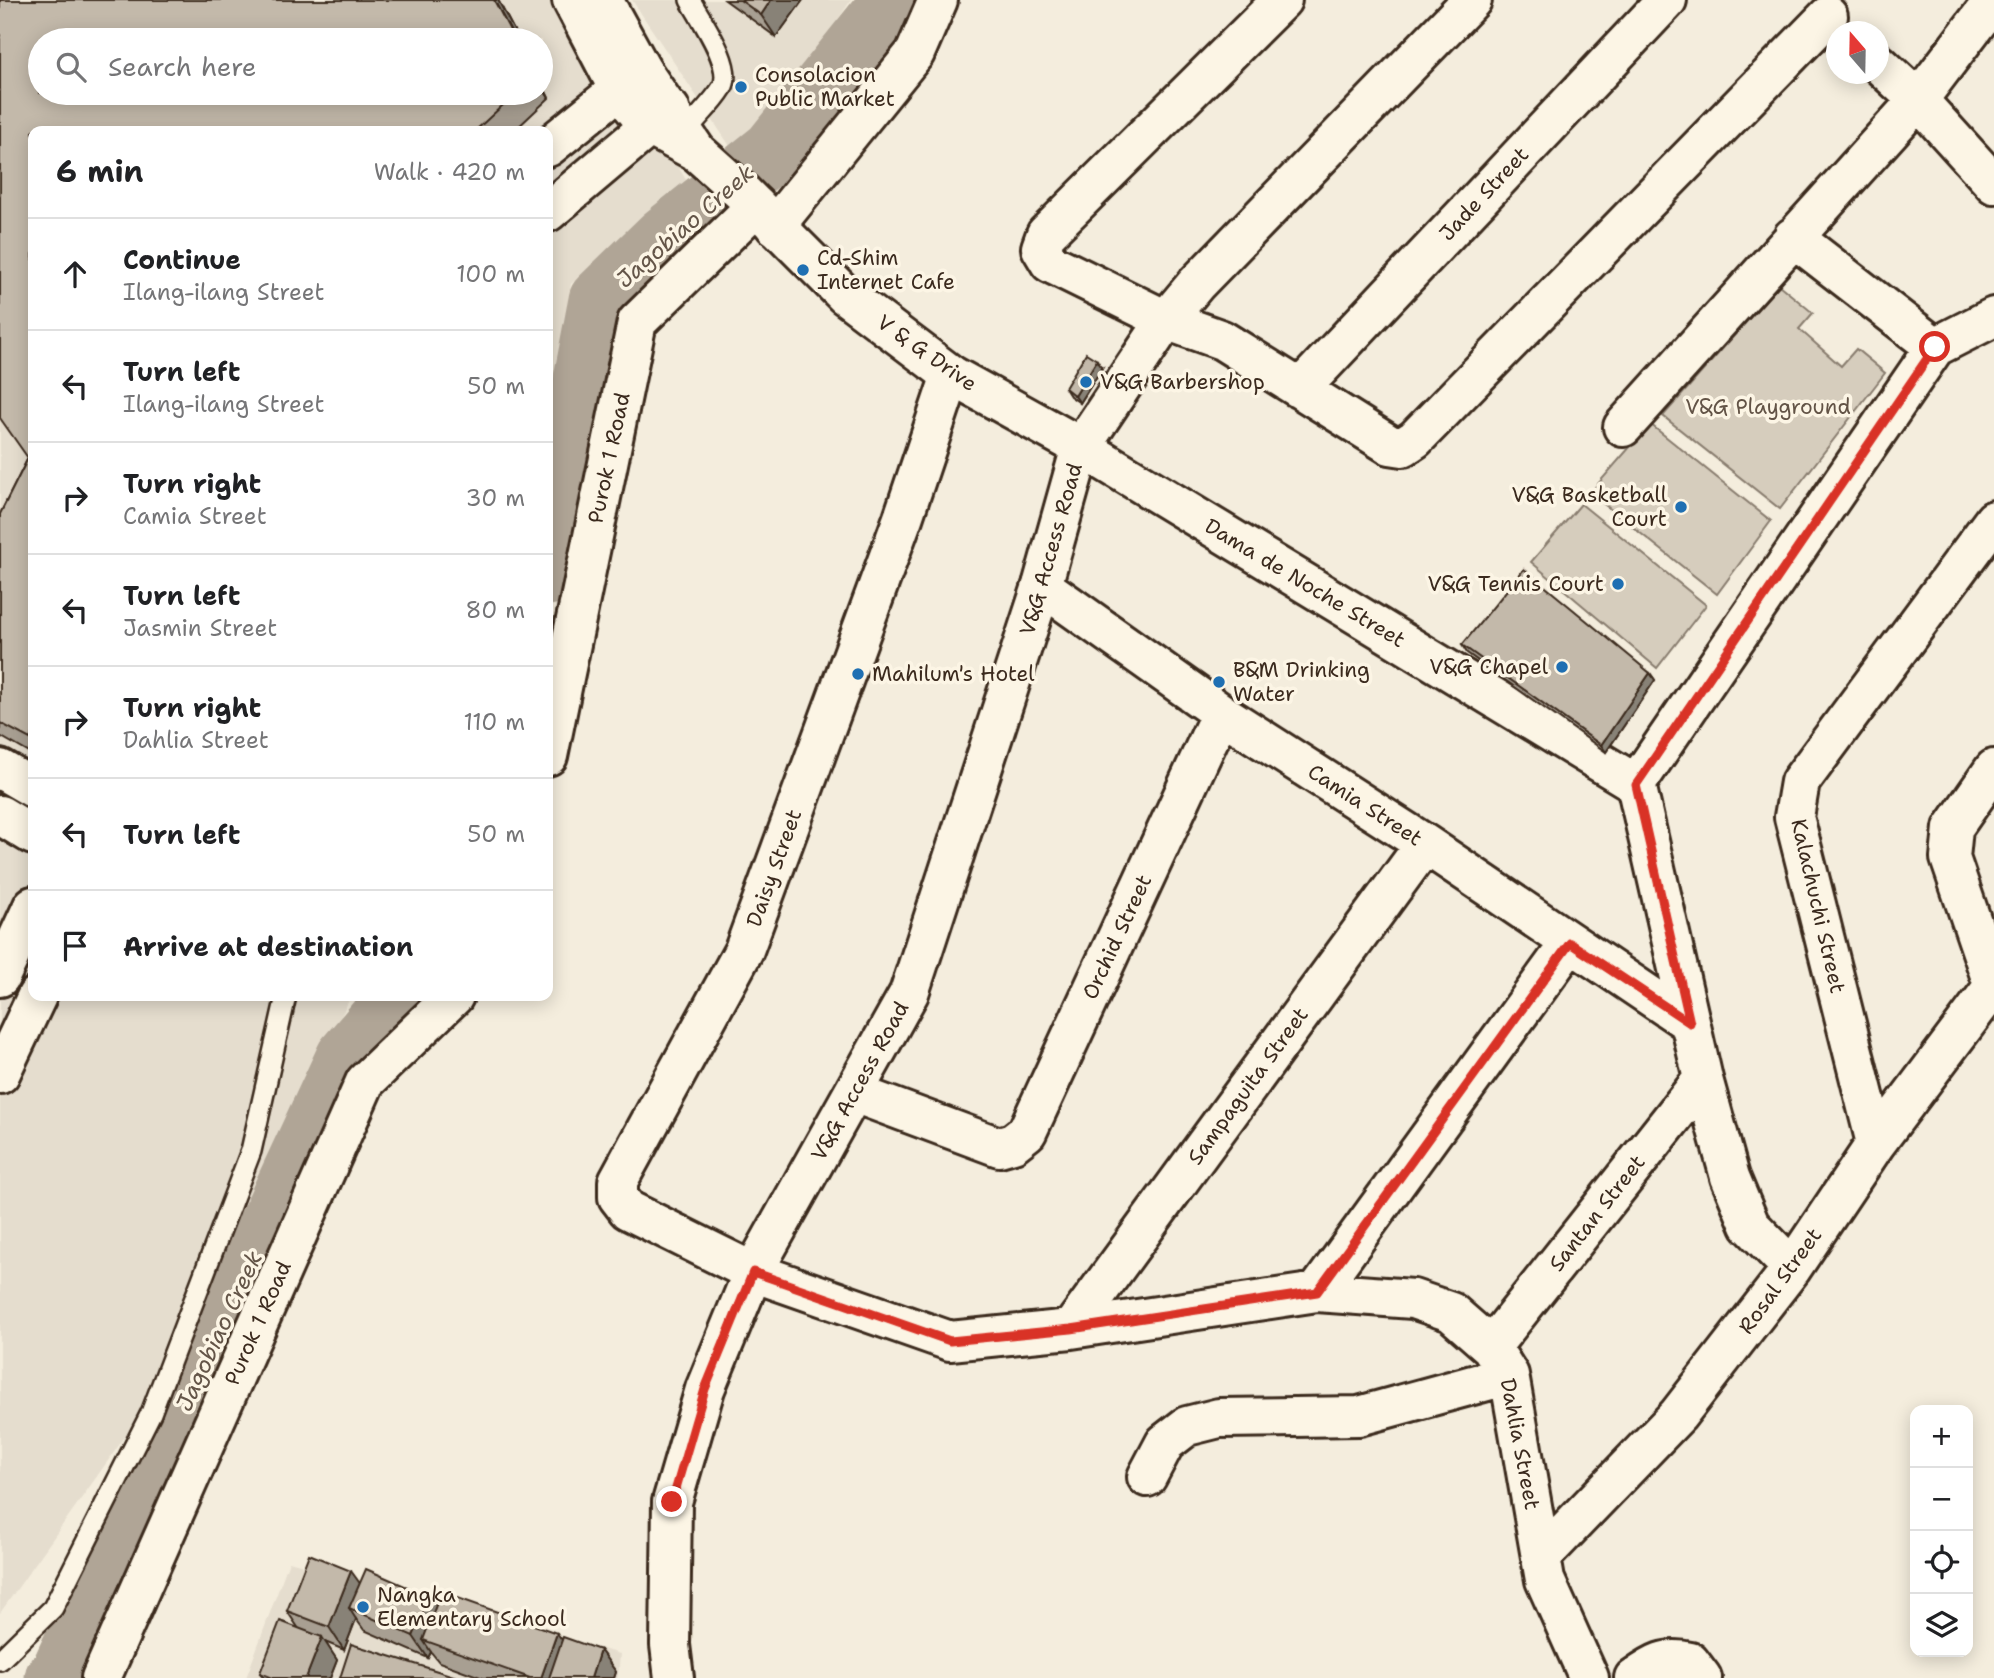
<!DOCTYPE html>
<html lang="en">
<head>
<meta charset="utf-8">
<style>
	body { margin:0; font-family:"Shantell Sans",sans-serif; background:#f2f2f2; color:#202124 }
	.controls { position:absolute; right:21px; bottom:21px; display:grid; overflow:hidden; border-radius:14px; box-shadow:0 4px 18px #0003 }
	.controls button { width:63px; height:63px; display:grid; place-items:center; padding:0; border:0; border-bottom:2px solid #e0e0e0; background:#fff; color:#202124; font:35px sans-serif }
	.compass { position:absolute; left:1826px; top:21px; width:63px; height:63px; border-radius:50%; background:#fff; box-shadow:0 4px 18px #0003; rotate:340deg }
	.stop { position:absolute; width:21px; height:21px; margin:-16px; border:5px solid #d93025; border-radius:50%; background:#fff }
	.stop.end { background:#d93025; border-color:#fff; box-shadow:0 2px 7px #0008 }
	.list { margin:0; padding:0; list-style:none }
	h2 { display:flex; justify-content:space-between; align-items:center; height:91px; margin:0; padding:0 28px; font-size:30px }
	h2 small { font-size:23px; font-weight:400; color:#757577 }
	.list li { display:grid; grid-template-columns:46px 1fr auto; gap:21px; align-items:center; box-sizing:border-box; height:112px; padding:0 28px; border-top:2px solid #e0e0e0 }
	.list b { display:block; font-size:26px; white-space:nowrap }
	.list p { margin:0; font-size:23px; white-space:nowrap; color:#757577 }
	.list em { font-size:23px; font-style:normal; color:#757577 }
	.icon { flex:none; width:38px; height:38px; fill:none; stroke:currentColor; stroke-width:2; stroke-linecap:round; stroke-linejoin:round }
	.map { position:relative; flex:none; width:1994px; height:1678px; overflow:hidden }
	.search { position:absolute; background:#fff; box-shadow:0 4px 18px #0003; left:28px; top:28px; width:525px; height:77px; display:flex; align-items:center; gap:18px; box-sizing:border-box; padding:0 24px; border-radius:38px; color:#757577; font-size:26px }
	.panel { position:absolute; background:#fff; box-shadow:0 4px 18px #0003; left:28px; top:126px; width:525px; height:875px; border-radius:14px }
	.map>svg:first-child { display:block }
	.built { fill:#e5ddce; fill-rule:evenodd }
	.green { fill:#d6cdbd; stroke:#887c6e; stroke-width:2 }
	.lines { fill:none; stroke-linecap:round; stroke-linejoin:round }
	.river { stroke:#b0a596; stroke-width:63 }
	.service-casing { stroke:#3b2a1e; stroke-width:24 }
	.minor-casing { stroke:#3b2a1e; stroke-width:44 }
	.tertiary-casing { stroke:#3b2a1e; stroke-width:44 }
	.service { stroke:#fcf5e5; stroke-width:19 }
	.minor { stroke:#fcf5e5; stroke-width:38 }
	.tertiary { stroke:#fcf5e5; stroke-width:38 }
	.wall { fill:#a89f92; stroke:#3b2a1e; stroke-width:2 }
	.shaded-wall { fill:#888277; stroke:#3b2a1e; stroke-width:2 }
	.building { fill:#c3b9aa; stroke:#3b2a1e; stroke-width:2 }
	.route { stroke:#d93025; stroke-width:9 }
	.poi-dot { fill:#1f6fb2; stroke:#fcf5e5; stroke-width:2.5 }
	.labels { text-anchor:middle; dominant-baseline:central; stroke-width:7; stroke-linejoin:round; paint-order:stroke }
	.poi-label { font-size:21px; fill:#3b2a1e; stroke:#fcf5e5; text-anchor:start }
	.street-label { font-size:21px; fill:#3b2a1e; stroke:#fcf5e5 }
	.park-label { font-size:21px; fill:#625346; stroke:#fcf5e5 }
	.water-label { font-size:23px; font-style:italic; fill:#645548; stroke:#fcf5e5 }
</style>
</head>
<body>
<div class="map">
<svg width="1994" height="1678" viewBox="0 0 1994 1678">
	<rect width="100%" height="100%" fill="#f4eddd"/>
	<filter id="ink" filterUnits="userSpaceOnUse"><feTurbulence type="fractalNoise" baseFrequency=".0143" numOctaves="2"/><feDisplacementMap in="SourceGraphic" scale="14" xChannelSelector="R" yChannelSelector="G"/><feConvolveMatrix kernelMatrix="1 2 1 2 8 2 1 2 1" color-interpolation-filters="sRGB"/></filter>
	<g filter="url(#ink)">
		<path class="built" d="M0,0H580L686,180L571,284L548,419V131H33V996H351L156,1393L0,1613ZM40,40H541V93H40Z
			M632,0H851L742,164Z
			M289,1561L620,1654L618,1678H246Z"/>
		<path class="green" d="M1779,285L1813,313L1799,329L1841,366L1856,349L1885,373L1780,509L1663,416Z
			M1650,424L1771,521L1717,594L1590,493Z
			M1581,504L1706,605L1657,668L1531,562Z"/>
		<g class="lines">
			<path class="river" d="M548,574L600,300L664,238L774,150L894,0
				M56,1678L61,1674L347,1058L400,996"/>
			<defs>
				<path id="service" d="M684,134C695,119 713,103 722,88C735,67 701,20 690,0
					M0,1660L53,1608L151,1413L251,1151L286,996"/>
				<path id="minor" d="M1282,0L1046,234L1041,248L1050,263L1166,320L1222,340L1390,445L1403,447L1415,439L1828,16
					M1878,63L1918,100L1994,184
					M548,147L642,71
					M548,212L670,109
					M775,226L915,53L938,0
					M1793,237L1935,347
					M951,375L903,518L744,950L618,1181V1197L628,1210L753,1272L950,1341L1071,1329L1317,1292L1413,1299L1451,1312L1491,1347L1509,1375L1545,1580L1589,1678
					M1300,389L1667,0
					M1623,427L1918,100L1994,0
					M1081,447L1636,784
					M1042,586L1221,713L1425,844L1690,1023
					M548,756L637,322L756,206
					M0,769L33,788
					M0,815L33,835
					M0,977L33,906
					M1994,987L1950,858L1953,828L1994,769
					M0,1074L37,996
					M854,1093L999,1147L1013,1143L1027,1132L1221,713
					M1876,1143L1794,817L1800,782L1994,520
					M1792,1268L1750,1225L1730,1177L1703,1079L1636,784L1935,347L1994,317
					M1317,1292L1570,943
					M1071,1329L1425,844
					M1491,1347L1703,1079
					M1147,1477L1165,1443L1187,1426L1219,1418L1359,1416L1509,1375
					M1542,1556L1678,1415L1792,1268L1876,1143L1994,986
					M101,1678L365,1082L454,996
					M1634,1678C1654,1664 1665,1656 1690,1662L1702,1678"/>
				<path id="tertiary" d="M572,0L619,90L649,126L695,151
					M603,0L642,71L697,152L744,194L845,295L951,375L1081,447
					M674,1678L670,1645L672,1502L705,1389L753,1272L909,993L1042,586L1081,447L1166,320L1196,284L1472,0"/>
			</defs>
			<use href="#service" class="service-casing"/>
			<use href="#minor" class="minor-casing"/>
			<use href="#tertiary" class="tertiary-casing"/>
			<use href="#service" class="service"/>
			<use href="#minor" class="minor"/>
			<use href="#tertiary" class="tertiary"/>
		</g>
		<path class="wall" d="M0,0H498L519,40H40V93H541V82L549,98L514,131H33V755L0,736V514L28,458Z
			M725,0H803L776,37Z
			M1102,368L1080,403L1070,396L1065,388Z
			M1462,645L1650,673L1655,680L1606,752L1467,653Z
			M360,1583L430,1597L436,1605L600,1650L616,1672L614,1678H483L439,1662L431,1652L428,1658L364,1630L356,1619L344,1650L325,1642L337,1660L330,1678H264L260,1673L299,1629L287,1611Z"/>
		<path class="shaded-wall" d="M494,0H498L519,40H515Z
			M771,0H803L776,37L761,15Z
			M541,82L549,98L541,86Z
			M1097,360L1102,368L1080,403L1075,396Z
			M1650,673L1655,680L1606,752L1601,745Z
			M351,1571L367,1593L349,1608L356,1619L344,1650L329,1627Z
			M430,1597L446,1619L423,1640L431,1652L428,1658L413,1636Z
			M557,1633L573,1655L565,1678H541Z
			M322,1637L337,1660L330,1678H306Z
			M600,1650L616,1672L614,1678H591Z"/>
		<path class="building" d="M0,0H494L515,40H40V93H516L475,131H33V734L30,739L0,723V514L28,458L0,418Z
			M740,0H771L761,15Z
			M1086,353L1097,360L1075,396L1065,388Z
			M1524,569L1650,673L1601,745L1462,645Z
			M309,1554L351,1571L329,1627L287,1611Z
			M366,1569L430,1597L413,1636L349,1608Z
			M441,1592L557,1633L541,1678H530L423,1640Z
			M280,1621L322,1637L306,1678H273L260,1673Z
			M563,1637L600,1650L591,1678H549Z
			M351,1644L460,1678H340Z"/>
	</g>
	<g class="lines" filter="url(#ink)">
		<path class="route" d="M672,1502L705,1389L753,1272L950,1341L1071,1329L1317,1292L1570,943L1690,1023L1636,785L1935,347"/>
	</g>
	<g class="poi-dot">
		<circle cx="741" cy="87" r="7"/>
		<circle cx="803" cy="270" r="7"/>
		<circle cx="1086" cy="382" r="7"/>
		<circle cx="1681" cy="507" r="7"/>
		<circle cx="1618" cy="584" r="7"/>
		<circle cx="1562" cy="667" r="7"/>
		<circle cx="858" cy="674" r="7"/>
		<circle cx="1219" cy="682" r="7"/>
		<circle cx="363" cy="1607" r="7"/>
	</g>
	<g class="labels">
		<g class="poi-label">
			<text x="755" y="75">Consolacion<tspan x="755" dy="24">Public Market</tspan></text>
			<text x="817" y="258">Cd-Shim<tspan x="817" dy="24">Internet Cafe</tspan></text>
			<text x="1100" y="382">V&amp;G Barbershop</text>
			<text x="1667" y="495" text-anchor="end">V&amp;G Basketball<tspan x="1667" dy="24">Court</tspan></text>
			<text x="1604" y="584" text-anchor="end">V&amp;G Tennis Court</text>
			<text x="1548" y="667" text-anchor="end">V&amp;G Chapel</text>
			<text x="1233" y="670">B&amp;M Drinking<tspan x="1233" dy="24">Water</tspan></text>
			<text x="872" y="674">Mahilum's Hotel</text>
			<text x="377" y="1595">Nangka<tspan x="377" dy="24">Elementary School</tspan></text>
		</g>
		<g class="street-label">
			<text transform="translate(1484 194) rotate(-47)">Jade Street</text>
			<text transform="translate(927 353) rotate(35)">V &amp; G Drive</text>
			<text transform="translate(609 458) rotate(-78)">Purok 1 Road</text>
			<text transform="translate(1051 549) rotate(-74)">V&amp;G Access Road</text>
			<text transform="translate(1305 583) rotate(31)">Dama de Noche Street</text>
			<text transform="translate(1365 805) rotate(33)">Camia Street</text>
			<text transform="translate(774 868) rotate(-70)">Daisy Street</text>
			<text transform="translate(1818 906) rotate(77)">Kalachuchi Street</text>
			<text transform="translate(1117 937) rotate(-65)">Orchid Street</text>
			<text transform="translate(860 1081) rotate(-61)">V&amp;G Access Road</text>
			<text transform="translate(1248 1086) rotate(-54)">Sampaguita Street</text>
			<text transform="translate(1597 1213) rotate(-52)">Santan Street</text>
			<text transform="translate(1780 1281) rotate(-54)">Rosal Street</text>
			<text transform="translate(258 1323) rotate(-66)">Purok 1 Road</text>
			<text transform="translate(1520 1444) rotate(79)">Dahlia Street</text>
		</g>
		<g class="park-label">
			<text x="1768" y="407">V&amp;G Playground</text>
		</g>
		<g class="water-label">
			<text transform="translate(685 226) rotate(-41)">Jagobiao Creek</text>
			<text transform="translate(219 1331) rotate(-65)">Jagobiao Creek</text>
		</g>
	</g>
</svg>
<div class="controls">
<button>+</button>
<button>−</button>
<button><svg class="icon" aria-label="locate" viewBox="0 0 24 24"><circle cx="12" cy="12" r="6"/><path d="M12 2v4M12 18v4M2 12h4M18 12h4"/></svg></button>
<button><svg class="icon" aria-label="layers" viewBox="0 0 24 24"><path d="M12 4l9 5-9 5-9-5zM3 14l9 5 9-5"/></svg></button>
</div>
<svg class="compass" viewBox="-18 -18 36 36"><path d="M0-13l5 13h-10z" fill="#e53935"/><path d="M0 13l5-13h-10z" fill="#757577"/></svg>
<div class="stop" style="left:1935px;top:347px"></div>
<div class="stop end" style="left:672px;top:1502px"></div>
<div class="search"><svg class="icon" aria-label="search" viewBox="0 0 24 24"><circle cx="10" cy="10" r="6"/><path d="M15 15l6 6"/></svg>Search here</div>
<section class="panel">
<h2>6 min<small>Walk · 420 m</small></h2>
<ul class="list">
<li><svg class="icon" aria-label="ahead" viewBox="0 0 24 24"><path d="M12 20V5M6 11l6-6 6 6"/></svg><div><b>Continue</b><p>Ilang-ilang Street</p></div><em>100 m</em></li>
<li><svg class="icon" aria-label="left" viewBox="0 0 24 24"><path d="M17 20v-9H6M10 6l-5 5 5 5"/></svg><div><b>Turn left</b><p>Ilang-ilang Street</p></div><em>50 m</em></li>
<li><svg class="icon" aria-label="right" viewBox="0 0 24 24"><path d="M7 20v-9h11M14 6l5 5-5 5"/></svg><div><b>Turn right</b><p>Camia Street</p></div><em>30 m</em></li>
<li><svg class="icon" aria-label="left" viewBox="0 0 24 24"><path d="M17 20v-9H6M10 6l-5 5 5 5"/></svg><div><b>Turn left</b><p>Jasmin Street</p></div><em>80 m</em></li>
<li><svg class="icon" aria-label="right" viewBox="0 0 24 24"><path d="M7 20v-9h11M14 6l5 5-5 5"/></svg><div><b>Turn right</b><p>Dahlia Street</p></div><em>110 m</em></li>
<li><svg class="icon" aria-label="left" viewBox="0 0 24 24"><path d="M17 20v-9H6M10 6l-5 5 5 5"/></svg><div><b>Turn left</b></div><em>50 m</em></li>
<li><svg class="icon" aria-label="arrive" viewBox="0 0 24 24"><path d="M6 21V4h12l-3 4 3 4H6"/></svg><div><b>Arrive at destination</b></div></li>
</ul>
</section>
</div>
</body>
</html>
